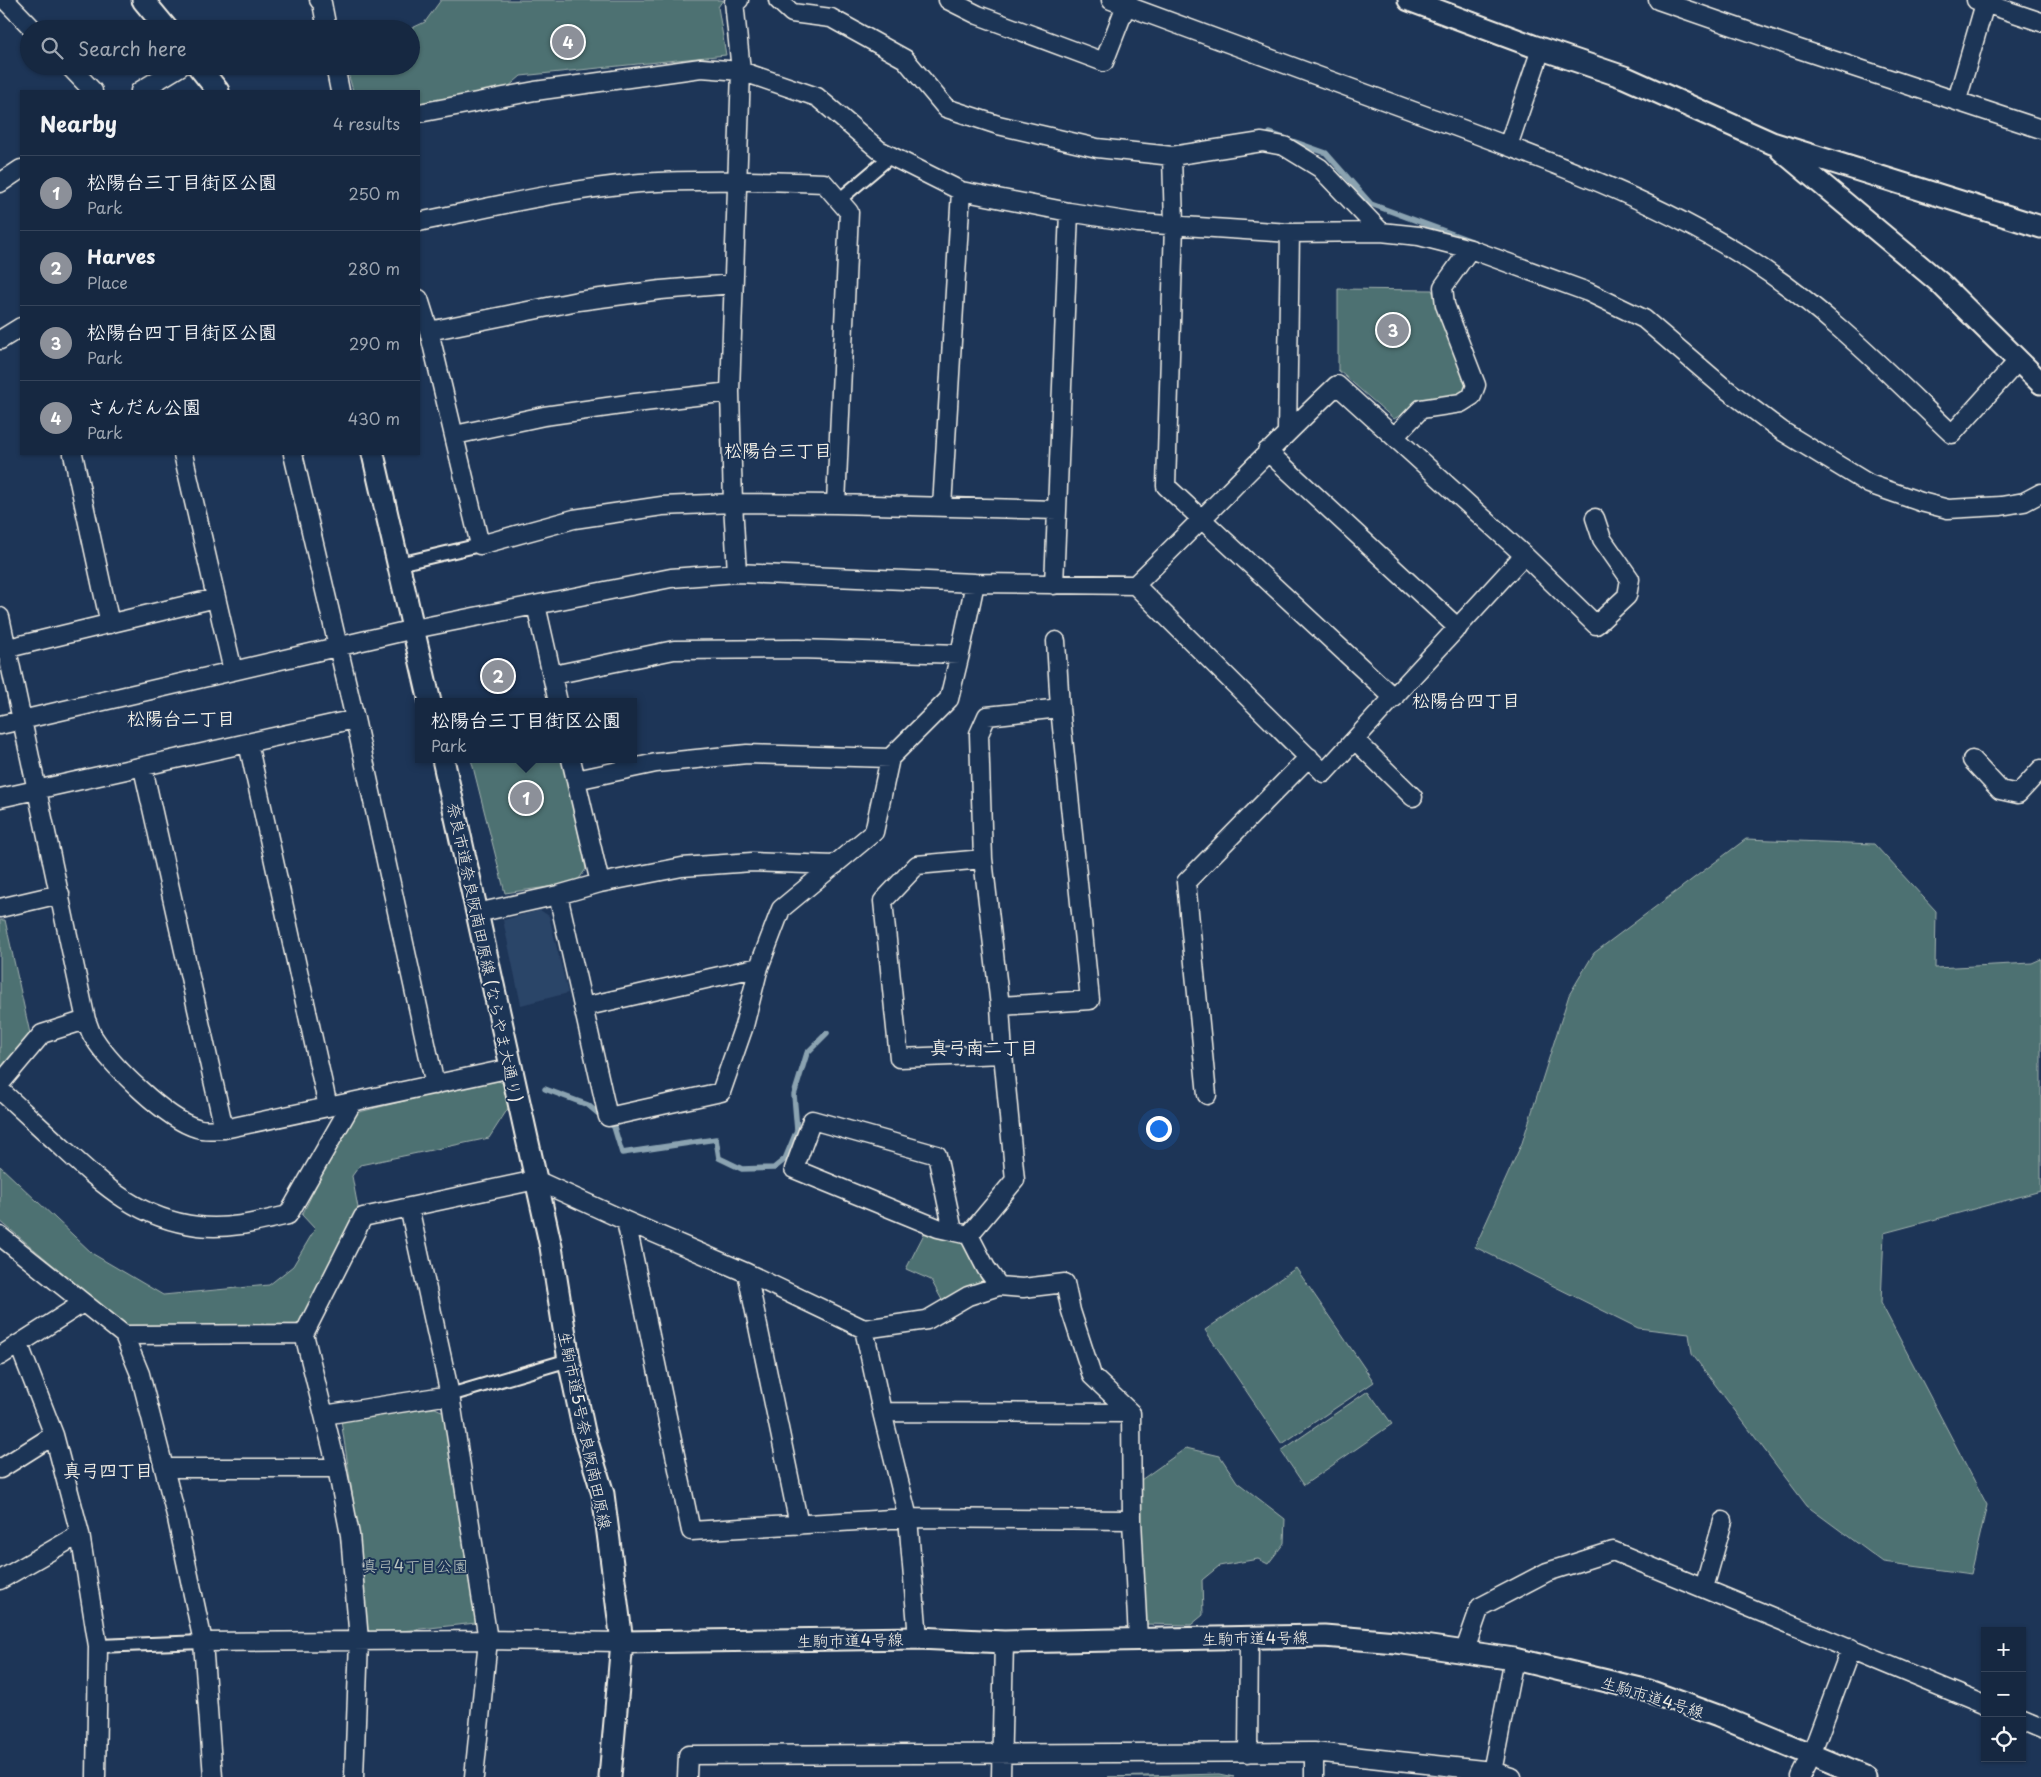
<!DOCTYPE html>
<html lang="en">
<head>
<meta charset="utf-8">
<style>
	body { margin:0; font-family:"Playpen Sans","Klee One",sans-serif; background:#23344c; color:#f1f3f6 }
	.controls { position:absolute; right:15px; bottom:15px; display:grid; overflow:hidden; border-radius:0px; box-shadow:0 1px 4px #0004 }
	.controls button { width:45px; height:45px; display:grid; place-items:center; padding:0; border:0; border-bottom:1px solid #35445a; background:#162841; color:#f1f3f6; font:25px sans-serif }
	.you { position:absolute; left:1158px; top:1128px; width:18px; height:18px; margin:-12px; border:4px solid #fff; border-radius:50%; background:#1a73e8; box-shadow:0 0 0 8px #1a73e833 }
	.badge { display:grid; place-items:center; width:32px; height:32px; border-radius:50%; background:#8c9099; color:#fff; font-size:16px; font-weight:700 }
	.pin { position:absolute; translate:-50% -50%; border:2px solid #fff; box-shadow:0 1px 5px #0006 }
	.popup { position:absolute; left:415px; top:698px; width:222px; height:65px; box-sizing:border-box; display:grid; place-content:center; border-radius:0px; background:#162841; filter:drop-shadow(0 1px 4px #0005); font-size:16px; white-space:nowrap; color:#9ea6b1 }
	.popup b { font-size:19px; color:#f1f3f6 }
	.popup::after { content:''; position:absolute; left:50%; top:100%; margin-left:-10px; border:10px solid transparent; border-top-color:#162841 }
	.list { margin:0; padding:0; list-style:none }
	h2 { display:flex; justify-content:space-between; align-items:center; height:65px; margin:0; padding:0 20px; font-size:21px }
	h2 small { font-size:16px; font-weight:400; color:#9ea6b1 }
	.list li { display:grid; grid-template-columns:32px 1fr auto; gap:15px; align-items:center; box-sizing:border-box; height:75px; padding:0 20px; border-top:1px solid #35445a }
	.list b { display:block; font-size:19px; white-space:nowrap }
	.list p { margin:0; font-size:16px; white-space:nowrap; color:#9ea6b1 }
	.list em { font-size:16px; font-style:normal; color:#9ea6b1 }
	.icon { flex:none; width:28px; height:28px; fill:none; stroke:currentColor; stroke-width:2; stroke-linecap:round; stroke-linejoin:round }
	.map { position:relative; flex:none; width:2041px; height:1777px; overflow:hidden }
	.search { position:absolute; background:#162841; box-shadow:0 1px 4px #0004; left:20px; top:20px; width:400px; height:55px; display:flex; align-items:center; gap:12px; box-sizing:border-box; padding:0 18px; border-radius:28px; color:#9ea6b1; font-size:19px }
	.panel { position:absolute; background:#162841; box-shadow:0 1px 4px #0004; left:20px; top:90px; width:400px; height:365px; border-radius:0px }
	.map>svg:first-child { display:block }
	.built { fill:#2c4467 }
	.green { fill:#4e7172; stroke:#a1b1ad }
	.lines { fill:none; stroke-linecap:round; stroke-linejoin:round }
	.stream { stroke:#8ba3b1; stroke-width:5.5 }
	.pedestrian-casing { stroke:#f4f1e8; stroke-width:16 }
	.minor-casing { stroke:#f4f1e8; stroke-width:21 }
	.tertiary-casing { stroke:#f4f1e8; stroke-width:25 }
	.pedestrian { stroke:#1d3557; stroke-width:12 }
	.minor { stroke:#1d3557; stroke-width:18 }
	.tertiary { stroke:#1d3557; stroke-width:21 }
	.labels { text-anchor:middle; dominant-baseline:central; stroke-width:4; stroke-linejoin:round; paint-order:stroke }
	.street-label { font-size:16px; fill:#f4f1e8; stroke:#1d3557 }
	.park-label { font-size:16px; fill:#bac4bf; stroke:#1d3557 }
	.neighbourhood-label { font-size:18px; font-weight:bold; fill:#f4f1e8; stroke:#1d3557 }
</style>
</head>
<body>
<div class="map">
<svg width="2041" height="1777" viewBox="0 0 2041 1777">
	<rect width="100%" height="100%" fill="#1d3557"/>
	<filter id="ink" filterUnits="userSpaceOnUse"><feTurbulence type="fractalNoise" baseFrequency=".02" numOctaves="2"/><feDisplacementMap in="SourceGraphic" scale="10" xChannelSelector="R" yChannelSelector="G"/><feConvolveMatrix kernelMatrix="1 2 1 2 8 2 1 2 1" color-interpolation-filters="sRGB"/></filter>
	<g filter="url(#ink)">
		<path class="built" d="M540,910L549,916L568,993L521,1005L503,920Z"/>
		<path class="green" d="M441,0H723L718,7L726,55L521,76L508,87L419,106V91H353L346,66H411L410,29L425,22Z
			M1338,289L1432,290L1469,386L1462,395L1422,402L1394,419L1338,370Z
			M471,759H563L586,869L576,883L505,893Z
			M1746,839L1874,844L1936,911L1935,968L2032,963L2041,959V1191L1884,1233L1881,1303L1987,1505L1971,1574L1883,1562L1807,1506L1692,1354L1689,1334L1638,1328L1475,1247L1522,1143L1569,995L1594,953Z
			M0,920H5L31,1038L3,1070H0Z
			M494,1079L505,1084L509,1107L489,1138L360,1165L352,1176L359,1213L304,1319L291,1328L128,1327L0,1221V1166L93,1254L163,1295L269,1285L293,1266L315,1229L302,1215L351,1114Z
			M925,1232L938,1237L962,1238L983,1283L942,1300L931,1280L906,1269Z
			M1296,1268L1374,1382L1282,1444L1205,1330Z
			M1368,1391L1392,1424L1304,1485L1281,1451Z
			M435,1408L444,1412L464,1519L476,1623L364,1635L358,1532L341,1420Z
			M1186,1448L1220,1456L1237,1482L1285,1519L1284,1543L1268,1564L1258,1559L1219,1566L1202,1580L1203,1615L1191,1625L1144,1624L1138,1523L1141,1480Z
			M1219,1774L1234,1777H1108Z"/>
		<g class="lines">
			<path class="stream" d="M1270,133L1326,153L1371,204L1477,243
				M545,1089L588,1105L614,1127L622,1153L716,1139L719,1158L742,1169L774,1168L785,1159L797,1130L794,1095L807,1053L827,1033"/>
			<defs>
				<path id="pedestrian" d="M839,200L891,156
					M399,564L480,545
					M450,1395L569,1360
					M98,1646L203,1642"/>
				<path id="minor" d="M5,0L33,29
					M319,0L322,3L327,29
					M778,0L792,13L831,18L905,59L946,108L998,125L1097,148L1172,156L1174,225L1166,486L1394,698
					M948,0L978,15L1104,62L1128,0
					M1111,0C1218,39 1325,79 1432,118C1541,158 1653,198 1751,261C1826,309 1888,373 1952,434L2018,361
					M1658,0L1799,49L2041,129
					M1976,0L2041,22
					M69,66L93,91
					M335,66L340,91
					M140,91L181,66
					M1957,100L1986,0
					M419,113L535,91L701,68L741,71L817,97L879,150L961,191L1069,212L1138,223L1290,233L1287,432
					M1508,146L1541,49
					M1172,156L1262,142L1284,146L1320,168L1381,232
					M0,183L21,169
					M419,222C492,207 566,189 640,183C701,179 763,181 824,183L849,212L836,504
					M1290,233L1381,232L1419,236L1470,249L1588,292L1644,319L1722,386L1782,431L1869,484L1921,502L1948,509L2001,506L2024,502L2041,493
					M733,284L661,290L578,301L429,331L480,545L574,519L662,506L733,503L836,504L1057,510
					M419,299L429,331
					M0,340L21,327
					M455,435L544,416L635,403L730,392
					M1395,436L1421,409L1461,403L1472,396L1476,385L1445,305L1443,287L1470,249
					M1267,451L1458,628
					M73,454L110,624
					M183,454L233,671
					M293,454L355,719L435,1085
					M942,507L961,191
					M1524,555L1596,625L1627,596L1630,579L1602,539L1595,518
					M737,573L733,503L730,392L741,71L734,1L739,0
					M1054,585L1069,212
					M536,605L558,702
					M0,617L86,1020C89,1026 90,1033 94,1038C111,1065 167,1120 197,1128C205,1131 216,1129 224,1129L512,1068
					M0,650L216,598
					M553,675L674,650L799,649L960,654L975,583
					M0,725L414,629L671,578L737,573L975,583L1135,585L1324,773L1524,555L1337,385C1268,450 1203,519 1135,585
					M1355,740L1413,797
					M248,743L328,1107
					M571,759L600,883L682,867L752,862L835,865
					M1972,760L2000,790L2018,794L2041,769
					M143,768L224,1129
					M576,780L656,763L747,754L890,758
					M0,798L355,719
					M983,859L917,865L883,901L899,1058L1003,1054
					M558,895L608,1117L721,1092L744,1026L759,967L781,909L874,832L890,758L949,699L960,654
					M0,908L60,894
					M477,913L558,895L600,883
					M1000,1006L1090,1000L1060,708L1056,641
					M583,1007L759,967
					M0,1084L42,1034L86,1020
					M0,1090C22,1110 43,1130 65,1150C105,1187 140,1219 198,1226C228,1230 258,1222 288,1215L352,1103
					M1207,1095L1186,882L1309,757
					M409,1207L450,1395L488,1640L474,1777
					M626,1221L691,1531L908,1518L1132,1520
					M953,1231L937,1155L812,1120L794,1169L938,1228L969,1235L986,1268L999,1286
					M969,1235L1015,1180L1003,1054L1000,1006L983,859L979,734L987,716L1060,708
					M0,1236L124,1335L304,1334L363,1217L536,1180L626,1221L747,1273L864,1329L882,1412L908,1518L918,1638
					M747,1273L799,1525
					M864,1329L927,1320L968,1296L999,1286L1023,1288L1065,1283L1071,1311L1092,1376L1131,1413L1132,1520L1138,1639
					M304,1334L337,1468L350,1535L359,1640L354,1777
					M124,1335L140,1374L177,1519L203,1642L213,1777
					M19,1345L54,1435L80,1534L98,1646L96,1777
					M0,1356L83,1303
					M882,1412L1131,1413
					M324,1415L450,1395
					M164,1468H337
					M0,1469L54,1435
					M0,1580L80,1534
					M1704,1588L1723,1521
					M203,1642L488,1640L622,1642
					M1464,1653L1480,1607L1547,1572L1613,1551L1985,1705
					M2022,1721L2041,1729
					M1248,1753L1249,1638
					M687,1777L688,1755L1314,1752L1492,1771L1511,1777
					M1001,1777L1004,1642
					M1314,1777V1752
					M1491,1777L1514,1659
					M1800,1777L1811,1755L1851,1648"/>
				<path id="tertiary" d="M143,0L167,29
					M1409,0L1533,46L1624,77L1772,143L2041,227
					M198,66L218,91
					M1781,150L1939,282L2041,383
					M373,454L430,702
					M443,759L551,1247L569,1360L584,1432L603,1494L622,1642L610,1777
					M622,1642L918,1638L1004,1642L1324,1636L1396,1642L1514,1659L1649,1691L1718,1716L1865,1777"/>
			</defs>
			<use href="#pedestrian" class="pedestrian-casing"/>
			<use href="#minor" class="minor-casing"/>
			<use href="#tertiary" class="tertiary-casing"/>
			<use href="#pedestrian" class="pedestrian"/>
			<use href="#minor" class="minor"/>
			<use href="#tertiary" class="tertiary"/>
		</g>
	</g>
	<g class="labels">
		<g class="street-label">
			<text transform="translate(486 952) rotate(78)">奈良市道奈良阪南田原線 (ならやま大通り)</text>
			<text transform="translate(586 1430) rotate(78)">生駒市道5号奈良阪南田原線</text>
			<text transform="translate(1255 1637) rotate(-1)">生駒市道4号線</text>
			<text transform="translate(850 1639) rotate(-1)">生駒市道4号線</text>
			<text transform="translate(1653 1696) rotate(17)">生駒市道4号線</text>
		</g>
		<g class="park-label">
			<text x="415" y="1565">真弓4丁目公園</text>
		</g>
		<g class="neighbourhood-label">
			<text x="778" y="449">松陽台三丁目</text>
			<text x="1466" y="699">松陽台四丁目</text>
			<text x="181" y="717">松陽台二丁目</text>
			<text x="984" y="1046">真弓南二丁目</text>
			<text x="108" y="1469">真弓四丁目</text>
		</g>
	</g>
</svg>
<div class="controls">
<button>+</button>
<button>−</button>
<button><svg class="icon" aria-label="locate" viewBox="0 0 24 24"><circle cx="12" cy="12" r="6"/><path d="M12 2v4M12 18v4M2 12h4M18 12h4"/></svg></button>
</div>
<div class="you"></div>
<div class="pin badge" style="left:526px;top:798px">1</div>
<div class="popup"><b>松陽台三丁目街区公園</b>Park</div>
<div class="pin badge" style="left:498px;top:676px">2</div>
<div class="pin badge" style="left:1393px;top:330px">3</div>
<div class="pin badge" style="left:568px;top:42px">4</div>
<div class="search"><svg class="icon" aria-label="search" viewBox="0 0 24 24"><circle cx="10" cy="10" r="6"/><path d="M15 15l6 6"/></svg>Search here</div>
<section class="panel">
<h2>Nearby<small>4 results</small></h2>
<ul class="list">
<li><span class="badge">1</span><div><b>松陽台三丁目街区公園</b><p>Park</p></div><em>250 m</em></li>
<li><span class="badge">2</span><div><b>Harves</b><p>Place</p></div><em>280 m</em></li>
<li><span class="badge">3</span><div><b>松陽台四丁目街区公園</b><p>Park</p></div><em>290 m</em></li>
<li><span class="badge">4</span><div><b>さんだん公園</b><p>Park</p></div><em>430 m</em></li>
</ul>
</section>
</div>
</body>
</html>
